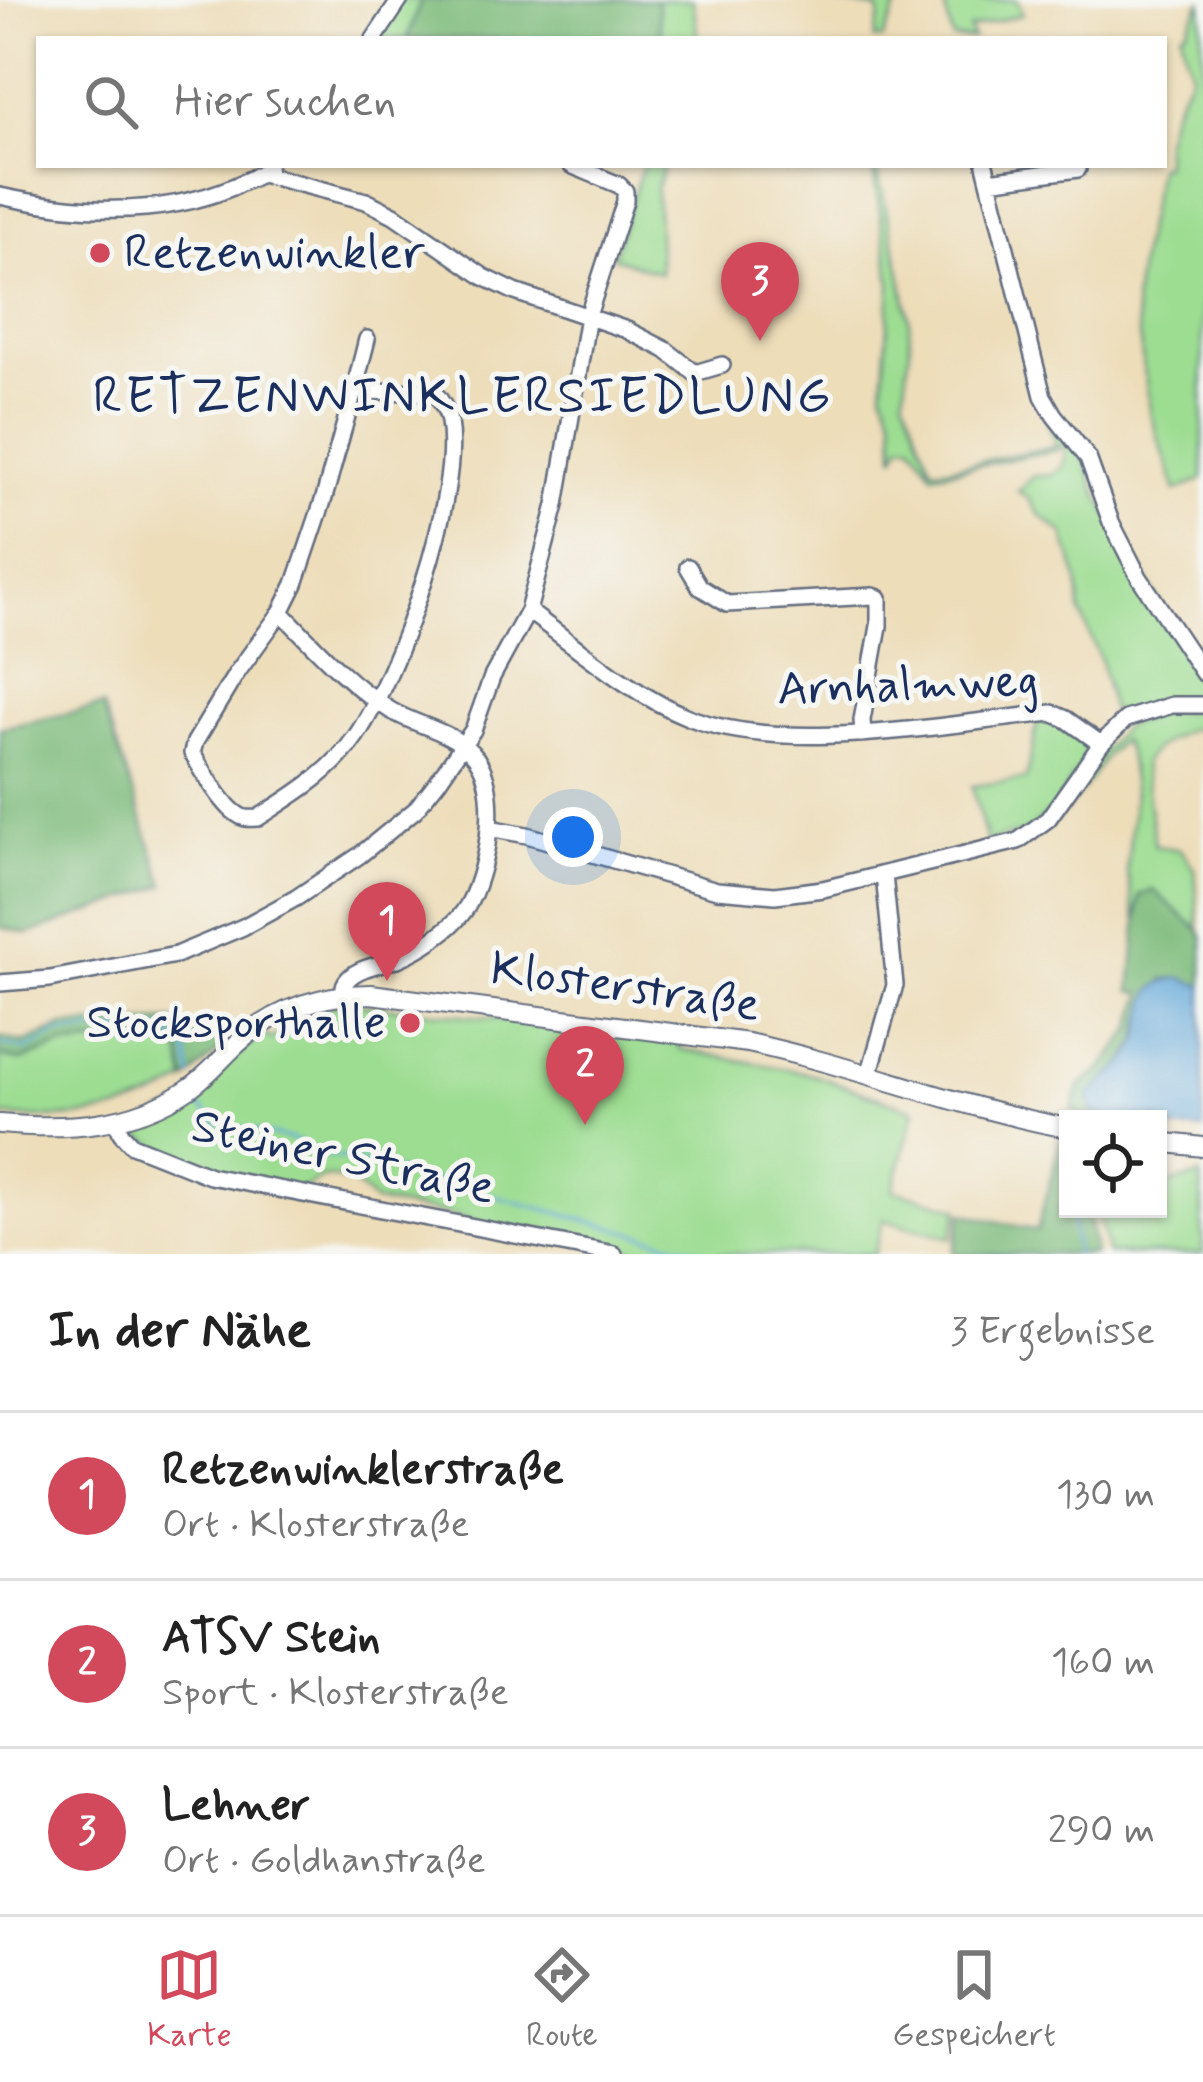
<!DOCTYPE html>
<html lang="de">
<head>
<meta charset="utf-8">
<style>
	body { margin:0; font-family:Mynerve,sans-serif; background:#f2f2f2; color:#222 }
	.controls { position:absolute; right:36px; bottom:36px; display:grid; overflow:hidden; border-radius:0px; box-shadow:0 3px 9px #0004 }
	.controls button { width:108px; height:108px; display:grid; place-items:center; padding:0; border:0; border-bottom:3px solid #e0e0e0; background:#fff; color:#222; font:60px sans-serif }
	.you { position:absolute; left:573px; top:837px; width:42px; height:42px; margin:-30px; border:9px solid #fff; border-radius:50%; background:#1a73e8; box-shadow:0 0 0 18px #1a73e833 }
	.badge { display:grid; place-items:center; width:78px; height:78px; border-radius:50%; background:#d1495b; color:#fff; font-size:39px; font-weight:700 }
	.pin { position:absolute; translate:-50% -99px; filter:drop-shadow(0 3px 6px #0008) }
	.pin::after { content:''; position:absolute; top:63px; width:42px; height:36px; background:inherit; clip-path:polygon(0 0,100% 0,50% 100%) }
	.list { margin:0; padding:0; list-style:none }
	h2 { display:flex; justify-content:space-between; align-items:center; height:156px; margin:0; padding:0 48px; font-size:51px }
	h2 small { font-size:39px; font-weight:400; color:#767676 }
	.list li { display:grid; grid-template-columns:78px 1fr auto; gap:36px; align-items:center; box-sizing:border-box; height:168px; padding:0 48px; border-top:3px solid #e0e0e0 }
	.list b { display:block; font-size:45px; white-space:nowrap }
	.list p { margin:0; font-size:39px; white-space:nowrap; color:#767676 }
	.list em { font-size:39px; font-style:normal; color:#767676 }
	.icon { flex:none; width:66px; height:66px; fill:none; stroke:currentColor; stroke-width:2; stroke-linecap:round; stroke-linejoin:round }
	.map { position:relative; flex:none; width:1203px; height:1254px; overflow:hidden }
	.search { position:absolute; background:#fff; box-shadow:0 3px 9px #0004; left:36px; right:36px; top:36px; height:132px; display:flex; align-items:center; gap:30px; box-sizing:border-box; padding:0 42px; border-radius:0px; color:#767676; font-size:45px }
	.sheet { height:660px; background:#fff }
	nav { display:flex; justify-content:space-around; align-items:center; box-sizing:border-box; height:168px; border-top:3px solid #e0e0e0; background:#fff; font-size:33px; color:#767676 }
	nav a { display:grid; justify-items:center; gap:6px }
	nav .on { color:#d1495b }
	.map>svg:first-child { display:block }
	.green { fill:#9ddd92; stroke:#5c8678; stroke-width:3 }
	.forest { fill:#7ebc7c; stroke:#4c766d; stroke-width:3 }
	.water { fill:#64a8d9; stroke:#406c9c; stroke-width:3 }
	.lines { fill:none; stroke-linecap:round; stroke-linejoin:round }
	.stream { stroke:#64a8d9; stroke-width:3 }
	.minor-casing { stroke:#646c7e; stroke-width:20 }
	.tertiary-casing { stroke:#646c7e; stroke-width:22 }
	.minor { stroke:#fff; stroke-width:15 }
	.tertiary { stroke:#fff; stroke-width:18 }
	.poi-dot { fill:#d1495b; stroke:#f6f6f2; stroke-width:4.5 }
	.labels { text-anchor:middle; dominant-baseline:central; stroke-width:10; stroke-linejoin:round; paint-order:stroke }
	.poi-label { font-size:48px; fill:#1b2f5e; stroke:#f6f6f2; text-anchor:start }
	.street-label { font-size:48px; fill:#1b2f5e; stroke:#f6f6f2 }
	.neighbourhood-label { font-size:51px; letter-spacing:3px; fill:#1b2f5e; stroke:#f6f6f2 }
</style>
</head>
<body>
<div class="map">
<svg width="1203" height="1254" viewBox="0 0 1203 1254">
	<rect width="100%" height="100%" fill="#f6f6f2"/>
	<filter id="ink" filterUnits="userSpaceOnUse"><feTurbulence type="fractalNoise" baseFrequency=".00833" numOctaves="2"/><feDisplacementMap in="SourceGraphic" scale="24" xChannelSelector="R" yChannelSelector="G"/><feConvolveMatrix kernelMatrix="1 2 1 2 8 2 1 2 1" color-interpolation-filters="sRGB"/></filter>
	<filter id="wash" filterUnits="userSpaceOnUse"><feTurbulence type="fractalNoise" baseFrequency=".004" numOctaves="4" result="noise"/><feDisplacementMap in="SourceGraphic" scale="48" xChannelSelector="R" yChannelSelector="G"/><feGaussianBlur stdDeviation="2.7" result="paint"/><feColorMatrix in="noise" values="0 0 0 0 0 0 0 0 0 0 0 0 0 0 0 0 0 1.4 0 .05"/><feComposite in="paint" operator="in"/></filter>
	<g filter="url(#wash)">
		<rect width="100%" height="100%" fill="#edddb9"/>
		<path class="green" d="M394,0H421L407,39H387L373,33Z
			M657,0H693L698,39H661Z
			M815,0H900L883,39H874L880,16L878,9Z
			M943,0H1017L1023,14L970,29L973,39H953Z
			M1202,0L1203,479L1176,491L1151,416L1134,302L1140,257L1158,165H1164V141L1170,115L1191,73L1181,33L1188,28Z
			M643,165H664L656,190L660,273L613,257Z
			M872,165H876L901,273L909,319L910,347L904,396L930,464L935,469L952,467L1057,446L1042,408L1080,450L1098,495L1199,672L1203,681V699L1126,715L1111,710L1101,662L1080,611L1078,580L1064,534L1039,514L1028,498L1018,491L1034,476L1053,475L1064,465L1065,448L1060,446L1057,450L933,474L912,443L901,444L895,457L894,418L883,391L891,285L889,265Z
			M1203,709V725C1182,731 1155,744 1143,763L1155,846L1181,850L1195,870L1199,930L1152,891L1140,895L1136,920L1127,871L1134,794L1128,753L1122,740C1108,751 1101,763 1091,778C1074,803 1055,825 1029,842L1024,841L1124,726L1157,714Z
			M1055,719C1069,729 1088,737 1088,755L1051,811L1028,831L987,842L972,786L1026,779L1038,721Z
			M348,1003L680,1038V1049L807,1073L915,1110L893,1190L959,1208L951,1238L883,1220L874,1254H656L472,1222L458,1216L374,1202L354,1183L329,1177L322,1178L301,1190L209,1170L160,1151V1147L141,1137L139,1131L145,1122L204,1093L227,1064L248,1045L265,1034L271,1039L326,1007Z
			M168,1039L181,1053L186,1081C125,1118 69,1121 0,1116V1056L20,1061L61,1046Z
			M1201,1176L1203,1254H1108L1097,1209H1158V1187Z"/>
		<path class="forest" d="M421,0H657L661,39H407Z
			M103,706L165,885L29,934L0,927V728Z
			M1153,890L1199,930L1203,937V986L1181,978L1164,979L1143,1017L1137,1044L1123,1063L1089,1096L1092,1112L1107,1119H1086L1073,1109L1079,1087L1101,1070L1133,1028L1143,993L1131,991L1140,895Z
			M172,1021L203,1028L223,1047L186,1081L181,1053L168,1039L61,1046L20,1061L0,1056V1037L24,1043L64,1026Z
			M1068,1137V1209H1088L1095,1254H953L962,1213L1037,1231L1060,1142Z"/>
		<path class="water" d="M1181,978L1203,986V1130L1158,1129V1119H1108L1092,1112L1089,1096C1104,1081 1127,1065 1137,1045C1151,1014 1136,982 1181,978Z"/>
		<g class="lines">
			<path class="stream" d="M0,1044L26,1050L58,1033L163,1029L186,1047L191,1076
				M193,1099L215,1122L298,1141L325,1156L344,1158L368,1165L380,1164L407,1175L422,1177L713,1254
				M1071,1209L1076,1254"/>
		</g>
	</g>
	<g filter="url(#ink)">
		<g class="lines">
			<defs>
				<path id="minor" d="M374,39L400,0
					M985,165L1043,396L1054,415L1088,458L1111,522L1139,577L1203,673
					M262,174L366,201L394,215L484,277L515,292L627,330L666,350L695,373L722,365
					M989,181L1078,169
					M0,196C77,213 161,218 235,186C247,180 259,177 268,167
					M354,391L429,392L438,397C443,405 448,412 449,422C462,496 398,674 356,736C331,773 295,794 258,818C249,818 245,820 237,814C222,804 202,770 192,753L195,742L236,674L281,612L295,584L324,498Z
					M354,391L367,339
					M688,567L700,587L727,604L873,596L879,598V626L862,720L863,734
					M528,611C579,648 630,694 688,717C786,756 948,723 1052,713L1066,719L1101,744
					M281,612C314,646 349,685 390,710C417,726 449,730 471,752C503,784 488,865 470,901C462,918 447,930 432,940C422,947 411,953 400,958C385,964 361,966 349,978C343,984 344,987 343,995
					M489,828L527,835L717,890L775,895L823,889L1018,841L1048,819L1101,744L1126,719L1172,705H1203
					M0,983L50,979L176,955L243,927L296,898L360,855L415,810L438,781L473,730L492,677L528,611L556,505L588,316L625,201V191L619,185L571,165
					M869,1075L895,985L884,875
					M116,1119L121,1133L132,1145L210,1176L614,1254"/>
				<path id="tertiary" d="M0,1124C65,1130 132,1127 188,1089C206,1077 220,1060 236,1045C274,1009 319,994 371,994L748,1043C856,1066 959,1108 1068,1128
					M1158,1142L1203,1147"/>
			</defs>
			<use href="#minor" class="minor-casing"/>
			<use href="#tertiary" class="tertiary-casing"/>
			<use href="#minor" class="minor"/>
			<use href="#tertiary" class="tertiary"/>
		</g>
	</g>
	<g class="poi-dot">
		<circle cx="100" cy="253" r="12"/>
		<circle cx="410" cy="1023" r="12"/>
	</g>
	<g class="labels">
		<g class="poi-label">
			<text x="124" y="253">Retzenwinkler</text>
			<text x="386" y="1023" text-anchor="end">Stocksporthalle</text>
		</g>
		<g class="street-label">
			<text transform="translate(908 686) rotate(-2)">Arnhalmweg</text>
			<text transform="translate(625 988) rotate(8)">Klosterstraße</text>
			<text transform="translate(343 1158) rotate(12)">Steiner Straße</text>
		</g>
		<g class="neighbourhood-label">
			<text x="463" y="398">RETZENWINKLERSIEDLUNG</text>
		</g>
	</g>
</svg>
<div class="controls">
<button><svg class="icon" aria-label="locate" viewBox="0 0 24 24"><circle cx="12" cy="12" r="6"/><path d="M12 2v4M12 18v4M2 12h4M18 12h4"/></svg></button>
</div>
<div class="you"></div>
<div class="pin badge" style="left:387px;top:981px">1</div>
<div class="pin badge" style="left:585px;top:1125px">2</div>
<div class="pin badge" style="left:760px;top:341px">3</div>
<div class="search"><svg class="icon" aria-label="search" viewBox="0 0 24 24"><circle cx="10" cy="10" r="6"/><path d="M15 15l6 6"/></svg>Hier suchen</div>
</div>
<section class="sheet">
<h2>In der Nähe<small>3 Ergebnisse</small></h2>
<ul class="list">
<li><span class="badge">1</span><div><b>Retzenwinklerstraße</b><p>Ort · Klosterstraße</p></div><em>130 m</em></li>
<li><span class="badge">2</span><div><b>ATSV Stein</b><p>Sport · Klosterstraße</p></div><em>160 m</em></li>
<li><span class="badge">3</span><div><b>Lehner</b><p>Ort · Goldhanstraße</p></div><em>290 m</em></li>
</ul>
</section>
<nav>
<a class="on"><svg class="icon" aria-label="map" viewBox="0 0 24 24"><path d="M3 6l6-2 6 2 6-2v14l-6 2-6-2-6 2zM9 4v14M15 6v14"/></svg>Karte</a>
<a><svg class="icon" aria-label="directions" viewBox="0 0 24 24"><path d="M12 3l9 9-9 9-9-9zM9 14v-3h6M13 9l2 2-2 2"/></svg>Route</a>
<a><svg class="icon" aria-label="saved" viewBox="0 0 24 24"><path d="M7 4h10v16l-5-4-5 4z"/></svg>Gespeichert</a>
</nav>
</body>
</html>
